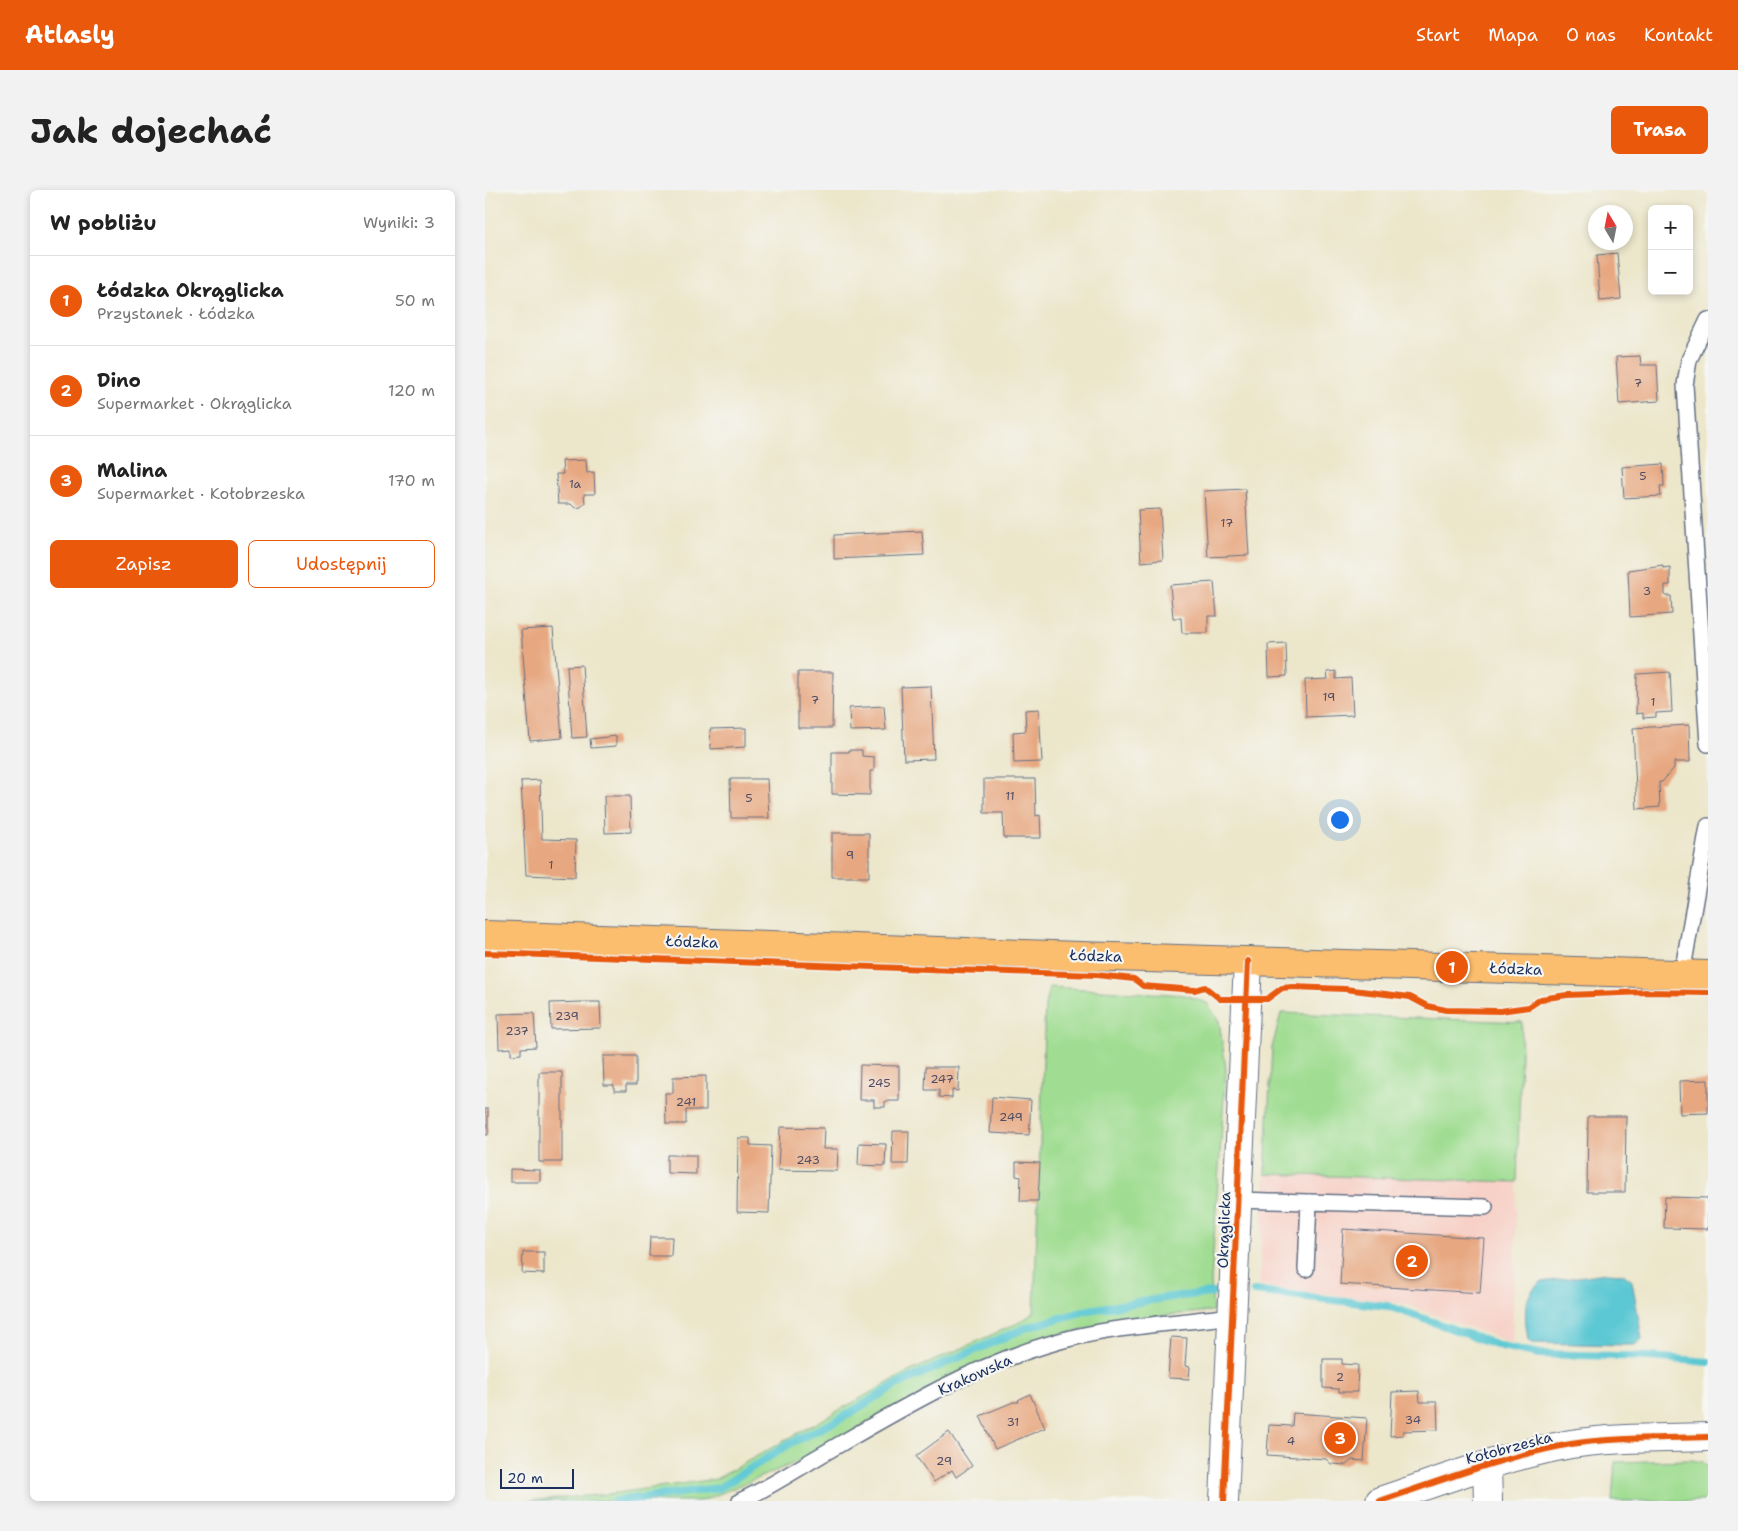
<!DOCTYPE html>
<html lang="pl">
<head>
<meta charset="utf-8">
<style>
	body { margin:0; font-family:"Shantell Sans",sans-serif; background:#f2f2f2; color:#222 }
	.controls { position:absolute; right:15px; top:15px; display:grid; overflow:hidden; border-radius:8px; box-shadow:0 2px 8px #0003 }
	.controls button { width:45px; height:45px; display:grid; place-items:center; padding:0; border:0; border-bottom:1px solid #e0e0e0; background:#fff; color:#222; font:25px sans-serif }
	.compass { position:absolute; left:1103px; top:15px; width:45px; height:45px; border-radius:50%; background:#fff; box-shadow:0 2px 8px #0003; rotate:350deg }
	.scale { position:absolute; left:15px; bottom:12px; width:74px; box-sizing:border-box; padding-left:5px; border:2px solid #1b2f5e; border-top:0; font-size:14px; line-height:18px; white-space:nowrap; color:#1b2f5e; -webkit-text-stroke:4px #f6f6f2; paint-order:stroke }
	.you { position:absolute; left:854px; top:629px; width:18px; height:18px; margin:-12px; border:4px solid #fff; border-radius:50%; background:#1a73e8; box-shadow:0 0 0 8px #1a73e833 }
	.badge { display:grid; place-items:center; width:32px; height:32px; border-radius:50%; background:#ea580c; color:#fff; font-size:16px; font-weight:700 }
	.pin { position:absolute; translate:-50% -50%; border:2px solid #fff; box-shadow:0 1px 5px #0006 }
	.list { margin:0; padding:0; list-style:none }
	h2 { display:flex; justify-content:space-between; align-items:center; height:65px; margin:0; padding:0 20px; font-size:21px }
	h2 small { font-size:16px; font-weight:400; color:#767676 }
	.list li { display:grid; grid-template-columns:32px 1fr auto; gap:15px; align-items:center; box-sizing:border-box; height:90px; padding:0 20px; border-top:1px solid #e0e0e0 }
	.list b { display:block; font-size:19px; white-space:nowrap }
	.list p { margin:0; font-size:16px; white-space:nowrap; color:#767676 }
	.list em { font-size:16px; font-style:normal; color:#767676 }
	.actions { display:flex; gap:10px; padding:15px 20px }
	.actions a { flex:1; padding:11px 0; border:1px solid #ea580c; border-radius:8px; text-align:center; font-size:18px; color:#ea580c }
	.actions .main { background:#ea580c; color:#fff }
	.map { position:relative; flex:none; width:1223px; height:1311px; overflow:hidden; border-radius:8px }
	header { display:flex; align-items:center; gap:30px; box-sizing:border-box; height:70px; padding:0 25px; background:#ea580c; color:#fff }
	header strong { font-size:24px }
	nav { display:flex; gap:28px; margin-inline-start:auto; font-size:18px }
	.intro { display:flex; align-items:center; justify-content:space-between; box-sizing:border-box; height:120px; padding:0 30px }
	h1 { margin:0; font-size:35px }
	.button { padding:12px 22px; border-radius:8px; background:#ea580c; color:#fff; font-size:18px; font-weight:700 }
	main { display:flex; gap:30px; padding:0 30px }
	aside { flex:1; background:#fff; border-radius:8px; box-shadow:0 2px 8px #0003 }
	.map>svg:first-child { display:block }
	.built { fill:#f7d1c7 }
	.green { fill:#a0dd92; stroke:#5e8678 }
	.water { fill:#5bc8d3; stroke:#3b7c98 }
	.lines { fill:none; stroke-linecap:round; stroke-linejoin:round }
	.stream { stroke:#5bc8d3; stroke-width:8 }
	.building { fill:#e7a780 }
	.service-casing { stroke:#646f84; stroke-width:18 }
	.minor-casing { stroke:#646f84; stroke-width:30 }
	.primary-casing { stroke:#646f84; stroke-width:30 }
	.service { stroke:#fff; stroke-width:15 }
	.minor { stroke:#fff; stroke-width:28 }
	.primary { stroke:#fbbd6e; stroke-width:28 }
	.cycleway-casing { stroke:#f6f6f2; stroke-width:9 }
	.cycleway { stroke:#e8590c; stroke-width:6 }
	.labels { text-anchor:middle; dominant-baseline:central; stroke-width:4.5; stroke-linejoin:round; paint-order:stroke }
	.number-label { font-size:12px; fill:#4e4d66 }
	.street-label { font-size:15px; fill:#1b2f5e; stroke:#f6f6f2 }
</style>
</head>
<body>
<header>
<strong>Atlasly</strong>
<nav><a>Start</a><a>Mapa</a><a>O nas</a><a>Kontakt</a></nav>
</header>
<div class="intro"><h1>Jak dojechać</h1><a class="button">Trasa</a></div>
<main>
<aside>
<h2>W pobliżu<small>Wyniki: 3</small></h2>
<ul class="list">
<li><span class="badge">1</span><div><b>Łódzka Okrąglicka</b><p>Przystanek · Łódzka</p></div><em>50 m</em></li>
<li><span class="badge">2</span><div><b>Dino</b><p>Supermarket · Okrąglicka</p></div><em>120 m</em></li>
<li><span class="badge">3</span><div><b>Malina</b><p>Supermarket · Kołobrzeska</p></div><em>170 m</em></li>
</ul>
<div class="actions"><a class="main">Zapisz</a><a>Udostępnij</a></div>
</aside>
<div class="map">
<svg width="1223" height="1311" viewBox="0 0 1223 1311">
	<rect width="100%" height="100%" fill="#f6f6f2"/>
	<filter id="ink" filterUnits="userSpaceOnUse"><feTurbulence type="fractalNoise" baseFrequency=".02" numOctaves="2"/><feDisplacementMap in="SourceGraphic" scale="10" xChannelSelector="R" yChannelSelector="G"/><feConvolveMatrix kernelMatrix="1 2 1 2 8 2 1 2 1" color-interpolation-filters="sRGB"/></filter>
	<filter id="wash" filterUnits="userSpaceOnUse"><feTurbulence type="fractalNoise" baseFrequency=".0096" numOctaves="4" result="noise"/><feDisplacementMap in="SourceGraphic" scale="20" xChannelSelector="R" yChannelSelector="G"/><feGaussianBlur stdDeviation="1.12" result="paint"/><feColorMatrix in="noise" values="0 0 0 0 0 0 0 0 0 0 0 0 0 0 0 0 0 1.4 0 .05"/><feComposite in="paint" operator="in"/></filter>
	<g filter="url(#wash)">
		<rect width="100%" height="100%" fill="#ece6ca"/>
		<path class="built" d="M780,984L1032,992L1027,1153L917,1113L774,1096Z"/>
		<path class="green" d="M564,797L700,805L722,813L734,831L741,879L726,1090L728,1121L662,1127L566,1147L307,1274L217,1311H39L124,1304L231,1289L417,1185L533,1133L549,1123L560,815Z
			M796,823L1037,832L1032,992L780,984L787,858Z
			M1206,1270L1218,1272L1223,1277V1311H1127L1130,1272Z"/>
		<path class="water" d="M1122,1083L1138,1084L1147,1091L1157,1149L1150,1155H1143L1047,1153L1043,1150C1040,1128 1036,1107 1056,1092Z"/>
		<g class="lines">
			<path class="stream" d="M769,1101L903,1116L1016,1156L1055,1164L1166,1167L1223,1172
				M131,1311L234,1298L306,1253L355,1229L409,1196L540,1138L604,1120L686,1107L728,1103"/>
		</g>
		<g id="blocks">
			<path class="building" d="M1132,63L1136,109L1115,111L1112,65Z
				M1155,166L1156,175H1172L1174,211L1134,214L1131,167Z
				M101,270L102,283L109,282L110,304H99L100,313L96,317L90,318L86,314H73L71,284H78L77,271Z
				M1178,274L1179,296H1175L1176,306L1139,308L1137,277Z
				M760,299L764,365L723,367L719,301Z
				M675,319L678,370L656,372L653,320Z
				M437,341L439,365L349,369V345Z
				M1178,375V378L1185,377V395H1180V406H1186L1187,424L1145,427L1143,380Z
				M729,392L732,426H723V443H697L696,428H688L685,395Z
				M68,438L77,548L45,551L36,440Z
				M801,453L802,486L784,487L783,454Z
				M97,475L102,547L87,548L82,476Z
				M851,481V489L866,488L868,525L821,527L820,490L843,489L842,482Z
				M313,482H348L347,538H313Z
				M1185,482L1187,522L1171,523V527L1158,528V523L1151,524L1152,484Z
				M446,496L449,569L419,570L416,497Z
				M399,516L401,540L365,541L364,518Z
				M554,519L557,572L529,573L528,542L541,541L540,520Z
				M1204,535L1205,572H1189V578L1177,592H1174L1175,617L1152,619L1148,538Z
				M261,538V557L226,559L225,539Z
				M131,546V556L106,558L105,549Z
				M364,560H377V566L389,567V581H385V605L347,604V562H364Z
				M245,589H282L284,628H246Z
				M499,589H550L551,626L555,625L556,648H519L518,623H499Z
				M55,590L57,649L91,650L90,687L41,685L36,591Z
				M119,606H145L146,642L120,643Z
				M347,643H384V687H347Z
				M97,812H115L116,838L66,839L65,813Z
				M49,823L51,857L36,858V864L26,865V858L14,859L13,824Z
				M118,866H151V895H141V901H129V895H119Z
				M375,875L414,876V911H400V917H389V910H374Z
				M441,877H474L473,901L467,900V908L454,907V900H440Z
				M54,882H77V972H54Z
				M221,886V920H201V934H181L180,903H188V887Z
				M1223,890V923L1195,924L1194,891Z
				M507,907L546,910L544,945L505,943Z
				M0,919H3V945H0Z
				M1103,926H1141L1140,1002H1102Z
				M295,937L339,938L338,959H353L352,981L293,980Z
				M408,941H424L423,974H407Z
				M253,948H265V955L286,956L284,1023L252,1022Z
				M374,953L401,954L400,976L373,975Z
				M182,965H211V984L182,983Z
				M531,972L555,973L553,1011H535L536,987L531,986Z
				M25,979L55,980V992H25Z
				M1180,1007L1223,1008V1039L1179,1038Z
				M858,1039L999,1048L995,1103L855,1094Z
				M165,1047H187L186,1066H164Z
				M38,1062H59V1084L37,1083Z
				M686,1147L702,1148L700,1176L705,1177L704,1189L683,1188Z
				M838,1169H857V1174L873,1175L872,1202H854V1199L838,1198Z
				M934,1201L935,1212H952L953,1240L918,1241V1245L905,1246L907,1202Z
				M545,1204L560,1238L510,1259L495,1226L528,1212H534L533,1210Z
				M808,1223L882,1228L879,1271L867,1270L861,1275L846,1274L841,1269L782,1265L784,1235L807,1236Z
				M464,1242L487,1276L471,1287L467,1280L449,1292L431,1266Z"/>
		</g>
	</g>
	<g filter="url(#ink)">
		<use href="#blocks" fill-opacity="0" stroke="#646f84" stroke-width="1"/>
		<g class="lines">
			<defs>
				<path id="service" d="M1223,130L1204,170L1200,195L1223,554
					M1197,784L1223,636
					M753,1010L1000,1017
					M821,1079L824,1012
					M255,1311C281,1299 306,1283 331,1268C404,1226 480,1179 561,1155C621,1136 685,1134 747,1126"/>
				<path id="minor" d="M1002,1275L1003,1311
					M739,1311L763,771
					M895,1311C958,1290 1020,1266 1086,1254C1130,1247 1178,1249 1223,1247"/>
				<path id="primary" d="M0,745L595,766L1223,785"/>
			</defs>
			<use href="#service" class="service-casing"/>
			<use href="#minor" class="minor-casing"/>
			<use href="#primary" class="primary-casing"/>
			<use href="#service" class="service"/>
			<use href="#minor" class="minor"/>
			<use href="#primary" class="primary"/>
			<defs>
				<path id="cycleway" d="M0,763L611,785L649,789L658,796L710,800L720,797L735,809H782L797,798L807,797L860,799L925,807L942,816L961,820L1015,821L1044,817L1056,809L1082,805L1162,802L1223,803
					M739,1311L763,771
					M895,1311C958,1290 1020,1266 1086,1254C1130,1247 1178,1249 1223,1247"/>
			</defs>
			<use href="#cycleway" class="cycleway-casing"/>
			<use href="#cycleway" class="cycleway"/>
		</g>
	</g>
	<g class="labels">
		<g class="number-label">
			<text x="1153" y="193">7</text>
			<text x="1158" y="286">5</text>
			<text x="90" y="294">1a</text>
			<text x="742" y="333">17</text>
			<text x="1162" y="401">3</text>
			<text x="844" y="507">19</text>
			<text x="330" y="510">7</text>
			<text x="1168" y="512">1</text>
			<text x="525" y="606">11</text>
			<text x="264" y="608">5</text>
			<text x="365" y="665">9</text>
			<text x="66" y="675">1</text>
			<text x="82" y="826">239</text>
			<text x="32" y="841">237</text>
			<text x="457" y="889">247</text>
			<text x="394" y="893">245</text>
			<text x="201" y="912">241</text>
			<text x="526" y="927">249</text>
			<text x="323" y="970">243</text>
			<text x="855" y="1187">2</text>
			<text x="928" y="1230">34</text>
			<text x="528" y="1232">31</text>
			<text x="806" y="1251">4</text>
			<text x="459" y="1271">29</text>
		</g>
		<g class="street-label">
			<text transform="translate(207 752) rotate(2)">Łódzka</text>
			<text transform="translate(611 766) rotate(2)">Łódzka</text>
			<text transform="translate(1031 779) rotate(2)">Łódzka</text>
			<text transform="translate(739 1040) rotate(-88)">Okrąglicka</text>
			<text transform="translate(490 1185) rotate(-24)">Krakowska</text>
			<text transform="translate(1024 1258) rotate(-15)">Kołobrzeska</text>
		</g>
	</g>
</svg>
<div class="controls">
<button>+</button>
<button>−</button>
</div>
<svg class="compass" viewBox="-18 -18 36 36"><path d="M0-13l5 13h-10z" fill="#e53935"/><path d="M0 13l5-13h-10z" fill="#767676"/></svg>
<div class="scale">20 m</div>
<div class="you"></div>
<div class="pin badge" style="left:967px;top:777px">1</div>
<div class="pin badge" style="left:927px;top:1071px">2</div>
<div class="pin badge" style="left:855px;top:1248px">3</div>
</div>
</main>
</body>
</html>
